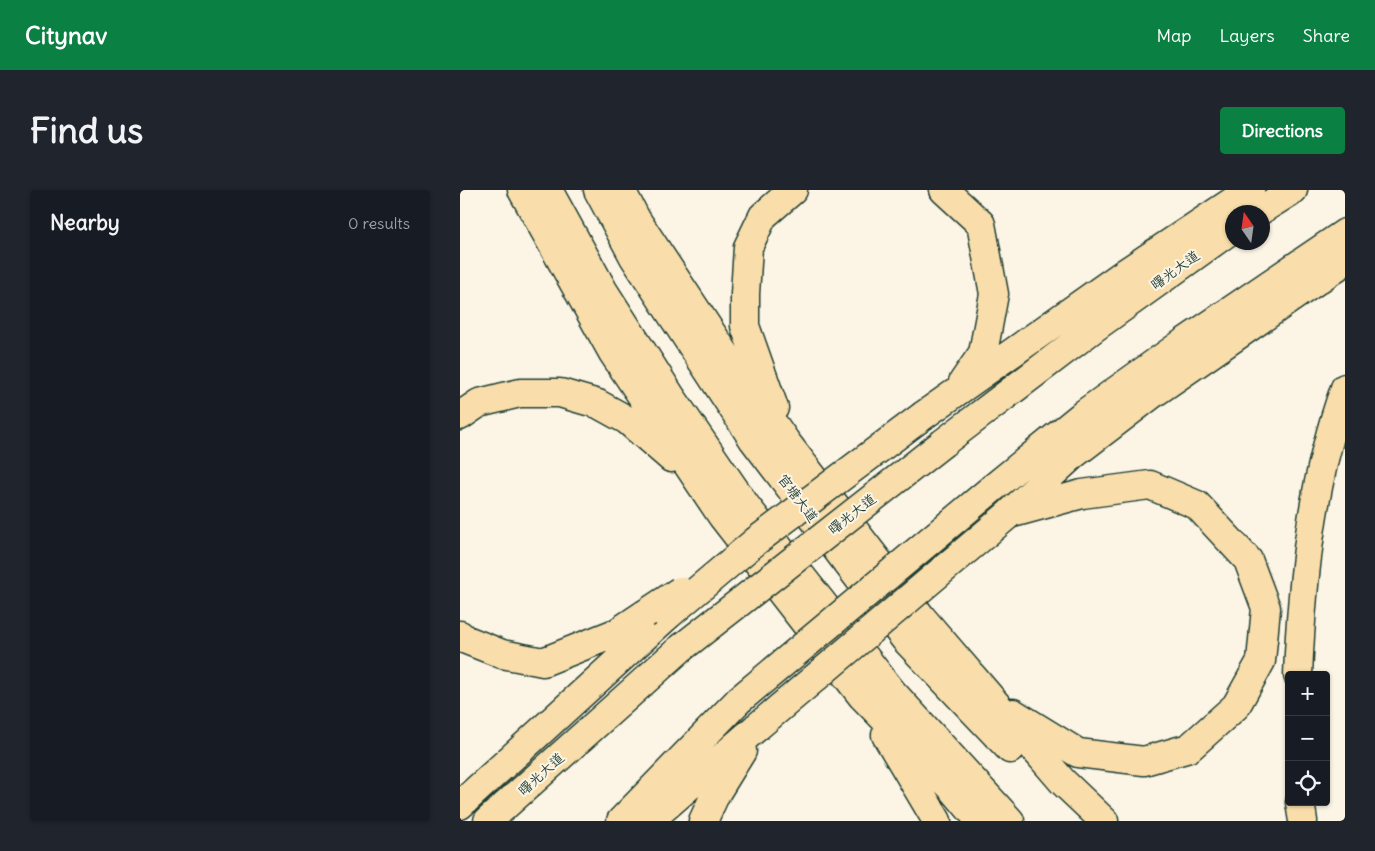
<!DOCTYPE html>
<html lang="en">
<head>
<meta charset="utf-8">
<style>
	body { margin:0; font-family:Delius,"LXGW WenKai TC",sans-serif; background:#20242c; color:#f1f3f6 }
	.controls { position:absolute; right:15px; bottom:15px; display:grid; overflow:hidden; border-radius:5px; box-shadow:0 1px 4px #0004 }
	.controls button { width:45px; height:45px; display:grid; place-items:center; padding:0; border:0; border-bottom:1px solid #363941; background:#171b24; color:#f1f3f6; font:25px sans-serif }
	.compass { position:absolute; left:765px; top:15px; width:45px; height:45px; border-radius:50%; background:#171b24; box-shadow:0 1px 4px #0004; rotate:347deg }
	.list { margin:0; padding:0; list-style:none }
	h2 { display:flex; justify-content:space-between; align-items:center; height:65px; margin:0; padding:0 20px; font-size:21px }
	h2 small { font-size:16px; font-weight:400; color:#9ea1a6 }
	.icon { flex:none; width:28px; height:28px; fill:none; stroke:currentColor; stroke-width:2; stroke-linecap:round; stroke-linejoin:round }
	.map { position:relative; flex:none; width:885px; height:631px; overflow:hidden; border-radius:5px }
	header { display:flex; align-items:center; gap:30px; box-sizing:border-box; height:70px; padding:0 25px; background:#0b8043; color:#fff }
	header strong { font-size:24px }
	nav { display:flex; gap:28px; margin-inline-start:auto; font-size:18px }
	.intro { display:flex; align-items:center; justify-content:space-between; box-sizing:border-box; height:120px; padding:0 30px }
	h1 { margin:0; font-size:35px }
	.button { padding:12px 22px; border-radius:5px; background:#0b8043; color:#fff; font-size:18px; font-weight:700 }
	main { display:flex; gap:30px; padding:0 30px }
	aside { flex:1; background:#171b24; border-radius:5px; box-shadow:0 1px 4px #0004 }
	.map>svg:first-child { display:block }
	.lines { fill:none; stroke-linecap:round; stroke-linejoin:round }
	.highway-casing { stroke:#1f3d34; stroke-width:31 }
	.highway { stroke:#f9deab; stroke-width:28 }
	.highway-bridge-casing { stroke:#1f3d34; stroke-width:31; stroke-linecap:butt }
	.highway-bridge { stroke:#f9deab; stroke-width:28 }
	.labels { text-anchor:middle; dominant-baseline:central; stroke-width:4; stroke-linejoin:round; paint-order:stroke }
	.street-label { font-size:14px; fill:#1f3d34; stroke:#fcf5e5 }
</style>
</head>
<body>
<header>
<strong>Citynav</strong>
<nav><a>Map</a><a>Layers</a><a>Share</a></nav>
</header>
<div class="intro"><h1>Find us</h1><a class="button">Directions</a></div>
<main>
<aside>
<h2>Nearby<small>0 results</small></h2>
<ul class="list">
</ul>
</aside>
<div class="map">
<svg width="885" height="631" viewBox="0 0 885 631">
	<rect width="100%" height="100%" fill="#fcf5e5"/>
	<filter id="ink" filterUnits="userSpaceOnUse"><feTurbulence type="fractalNoise" baseFrequency=".02" numOctaves="2"/><feDisplacementMap in="SourceGraphic" scale="10" xChannelSelector="R" yChannelSelector="G"/><feConvolveMatrix kernelMatrix="1 2 1 2 8 2 1 2 1" color-interpolation-filters="sRGB"/></filter>
	<g filter="url(#ink)">
		<g class="lines">
			<defs>
				<path id="highway" d="M62,0L153,163L262,326L402,506L493,599L520,631
					M88,0L143,100L212,208L286,316L433,503L550,631
					M138,0L174,67L293,249L445,449L550,559
					M161,0L176,29L266,165L326,252L462,428L603,592L644,631
					M484,0L521,34L534,104L523,163L503,192
					M798,22L833,0
					M314,218L285,136V104L288,57L303,26L333,0
					M464,225L665,83L790,0
					M0,226L19,213L60,203H100L138,214L167,230L211,268
					M483,253L634,138L772,39
					M534,297L625,223L723,153L885,43
					M552,321L613,265L694,203L885,71
					M549,324L622,304L690,295L737,315L788,370L806,418L801,471L776,516L729,558L684,571L618,563L553,523
					M0,445L4,449L42,464L83,472L158,442L185,424
					M838,485C842,388 852,290 885,198
					M426,545L477,631
					M840,612L843,631
					M0,615L207,426
					M28,631L220,459
					M161,631L279,510
					M189,631L297,537
					M243,631L256,603L282,561"/>
			</defs>
			<use href="#highway" class="highway-casing"/>
			<use href="#highway" class="highway"/>
			<defs>
				<path id="highway-bridge" d="M185,424L220,401
					M207,426L296,351L464,225
					M220,459L483,253
					M279,510L534,297
					M297,537L549,324"/>
			</defs>
			<use href="#highway-bridge" class="highway-bridge-casing"/>
			<use href="#highway-bridge" class="highway-bridge"/>
		</g>
	</g>
	<g class="labels">
		<g class="street-label">
			<text transform="translate(715 80) rotate(-36)">曙光大道</text>
			<text transform="translate(338 308) rotate(53)">官塘大道</text>
			<text transform="translate(392 324) rotate(-38)">曙光大道</text>
			<text transform="translate(81 584) rotate(-42)">曙光大道</text>
		</g>
	</g>
</svg>
<div class="controls">
<button>+</button>
<button>−</button>
<button><svg class="icon" aria-label="locate" viewBox="0 0 24 24"><circle cx="12" cy="12" r="6"/><path d="M12 2v4M12 18v4M2 12h4M18 12h4"/></svg></button>
</div>
<svg class="compass" viewBox="-18 -18 36 36"><path d="M0-13l5 13h-10z" fill="#e53935"/><path d="M0 13l5-13h-10z" fill="#9ea1a6"/></svg>
</div>
</main>
</body>
</html>
